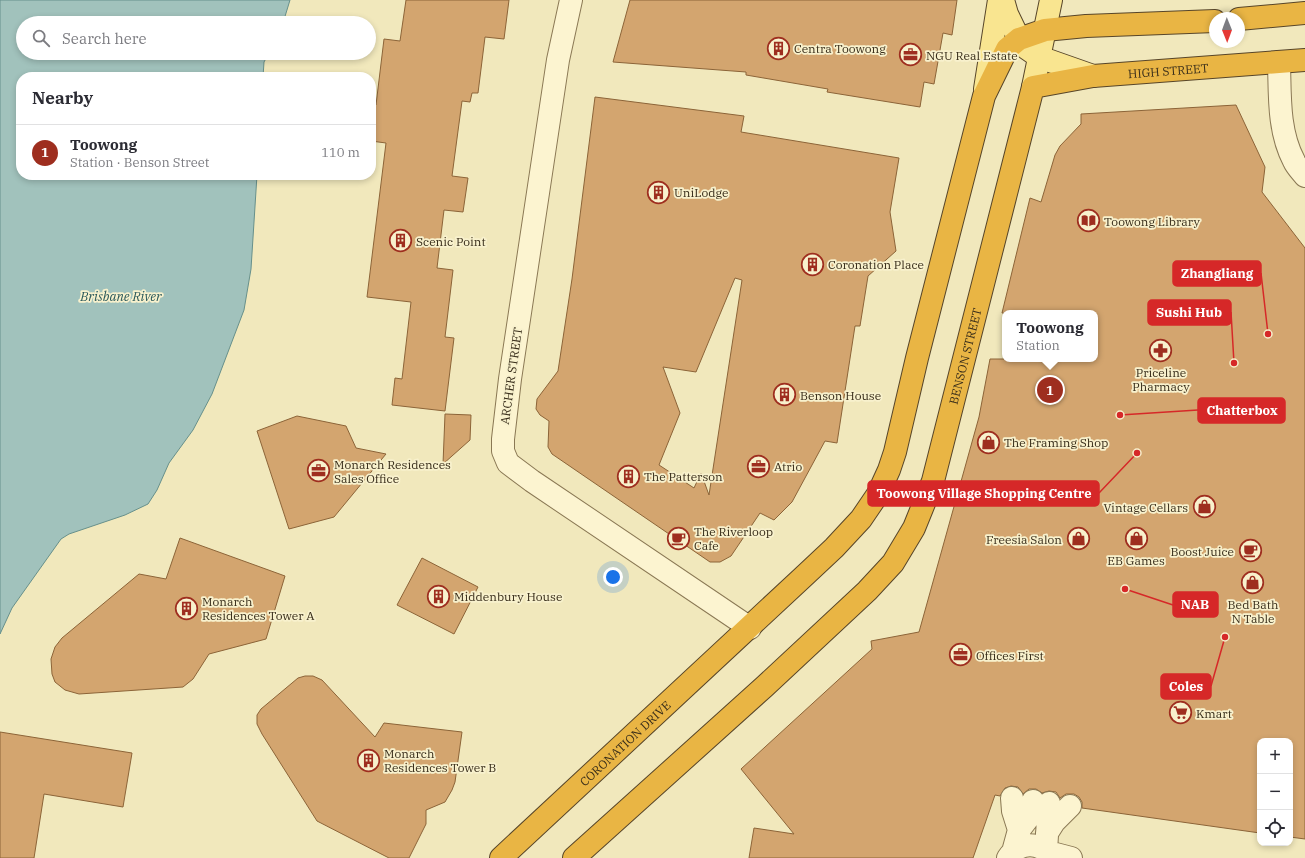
<!DOCTYPE html>
<html lang="en">
<head>
<meta charset="utf-8">
<style>
	body { margin:0; font-family:"IBM Plex Serif",serif; background:#f2f2f3; color:#2b2b33 }
	.controls { position:absolute; right:12px; bottom:12px; display:grid; overflow:hidden; border-radius:8px; box-shadow:0 2px 6px #0003 }
	.controls button { width:36px; height:36px; display:grid; place-items:center; padding:0; border:0; border-bottom:1px solid #e1e1e2; background:#fff; color:#2b2b33; font:20px sans-serif }
	.compass { position:absolute; left:1209px; top:12px; width:36px; height:36px; border-radius:50%; background:#fff; box-shadow:0 2px 6px #0003; rotate:179deg }
	.you { position:absolute; left:613px; top:577px; width:14px; height:14px; margin:-10px; border:3px solid #fff; border-radius:50%; background:#1a73e8; box-shadow:0 0 0 6px #1a73e833 }
	.badge { display:grid; place-items:center; width:26px; height:26px; border-radius:50%; background:#9e2e1f; color:#fff; font-size:13px; font-weight:700 }
	.pin { position:absolute; translate:-50% -50%; border:2px solid #fff; box-shadow:0 1px 4px #0006 }
	.popup { position:absolute; left:1002px; top:310px; width:96px; height:52px; box-sizing:border-box; display:grid; place-content:center; border-radius:8px; background:#fff; filter:drop-shadow(0 1px 3px #0005); font-size:13px; white-space:nowrap; color:#7c7c81 }
	.popup b { font-size:15px; color:#2b2b33 }
	.popup::after { content:''; position:absolute; left:50%; top:100%; margin-left:-8px; border:8px solid transparent; border-top-color:#fff }
	.list { margin:0; padding:0; list-style:none }
	h2 { display:flex; justify-content:space-between; align-items:center; height:52px; margin:0; padding:0 16px; font-size:17px }
	h2 small { font-size:13px; font-weight:400; color:#7c7c81 }
	.list li { display:grid; grid-template-columns:26px 1fr auto; gap:12px; align-items:center; box-sizing:border-box; height:56px; padding:0 16px; border-top:1px solid #e1e1e2 }
	.list b { display:block; font-size:15px; white-space:nowrap }
	.list p { margin:0; font-size:13px; white-space:nowrap; color:#7c7c81 }
	.list em { font-size:13px; font-style:normal; color:#7c7c81 }
	.icon { flex:none; width:22px; height:22px; fill:none; stroke:currentColor; stroke-width:2; stroke-linecap:round; stroke-linejoin:round }
	.map { position:relative; flex:none; width:1305px; height:858px; overflow:hidden }
	.search { position:absolute; background:#fff; box-shadow:0 2px 6px #0003; left:16px; top:16px; width:360px; height:44px; display:flex; align-items:center; gap:10px; box-sizing:border-box; padding:0 14px; border-radius:22px; color:#7c7c81; font-size:15px }
	.panel { position:absolute; background:#fff; box-shadow:0 2px 6px #0003; left:16px; top:72px; width:360px; height:108px; border-radius:16px }
	.map>svg:first-child { display:block }
	.water { fill:#a1c2bc; stroke:#67908b }
	.building { fill:#d3a56f; stroke:#8c6438; fill-rule:evenodd }
	.lines { fill:none; stroke-linecap:round; stroke-linejoin:round }
	.minor-casing { stroke:#8a7854; stroke-width:24 }
	.major-casing { stroke:#574529; stroke-width:24 }
	.highway-casing { stroke:#574529; stroke-width:24 }
	.minor { stroke:#fcf4d0; stroke-width:22 }
	.major { stroke:#f9e590; stroke-width:22 }
	.highway { stroke:#e9b544; stroke-width:22 }
	.labels { text-anchor:middle; dominant-baseline:central; stroke-width:3.5; stroke-linejoin:round; paint-order:stroke }
	.poi-label { font-size:12px; fill:#382d1a; stroke:#f8f1cd; text-anchor:start }
	.street-label { font-size:12px; fill:#382d1a; stroke:#f8f1cd }
	.water-label { font-size:13px; font-style:italic; fill:#285759; stroke:#f8f1cd }
	.leader { fill:none; stroke:#d62828; stroke-width:1.5 }
	.callout-dot { fill:#d62828; stroke:#f8f1cd; stroke-width:1.5 }
	.callout { fill:#d62828; stroke:#d62828; stroke-width:1.5 }
	.callout-label { font-size:13px; text-anchor:middle; font-weight:bold; fill:#fff }
</style>
</head>
<body>
<div class="map">
<svg width="1305" height="858" viewBox="0 0 1305 858">
	<rect width="100%" height="100%" fill="#f1e8bc"/>
	<path class="water" d="M0,0H290L283,23H23V53H269L264,62L263,77H21V175H257L251,269L244,310L212,394L193,430L169,463L157,490L148,504L125,515L69,534L61,539L12,608L0,634Z"/>
	<path class="building" d="M406,0H509L504,39L485,37L478,93H472L470,102L462,101L452,176L468,178L463,212L444,210L437,268L453,270L445,337L454,338L445,411L392,405L395,378L402,379L411,302L367,297L386,143L371,141V127L374,105H376L384,39L400,41Z
		M630,0H957L952,35L943,33L934,84L924,82L920,107L827,92L828,89L746,75V72L613,62Z
		M595,97L744,116L741,132L899,158L890,212L896,251L868,276L860,326H855L837,443L825,441L792,502L774,520L760,513L731,556L720,562H710L552,454L548,447L549,421L540,415L536,409L537,399L558,371L572,279ZM735,278L742,280L709,495L701,473L694,488L659,465L680,413L663,367L696,372Z
		M1236,105L1265,167L1262,192L1305,248V839L1290,837V741H1260V833L1082,808V802L1079,797L1074,794H1066L1060,798L1056,792L1049,791L1042,793L1036,789H1029L1023,794L1018,787L1011,786L1005,788L1000,796L995,795L973,858H749L754,828L794,834L741,769L872,649L871,641L919,632L979,417L990,359H1095V313H1002L1030,198L1041,202L1055,155L1060,146L1081,124V114Z
		M445,414L471,415L470,440L443,464Z
		M297,416L346,426L356,448L386,454L334,517L289,529L257,431Z
		M180,538L285,576L266,639L209,654L193,679L183,687L79,694L65,690L55,682L52,674L51,659L55,647L62,638L139,574L166,579Z
		M422,558L478,587L454,634L397,605Z
		M305,676H313L322,680L375,737L384,723L462,732L455,782L452,790L445,802L426,810V824L409,858H389L317,821L262,734L257,724V715L261,709L298,678Z
		M0,732L132,753L123,807L44,794L34,858H0Z"/>
	<g class="lines">
		<defs>
			<path id="minor" d="M571,0L558,60L510,379L503,439V451L508,463L532,481L750,628
				M1279,62C1280,95 1278,131 1294,161C1296,166 1301,171 1305,176
				M1012,798L1013,811L1019,830
				M1047,833L1054,822L1070,806
				M1046,851L1049,803
				M1013,852L1019,830L1029,817L1033,801
				M1048,852L1071,858
				M1008,858C1019,841 1041,841 1052,858"/>
			<path id="major" d="M1003,0L1007,14L1019,39L1026,48L1039,57L1093,76
				M1033,87L1051,0
				M985,89L999,0"/>
			<g id="highway">
				<path d="M1239,19L1305,13"/>
				<path id="s1" d="M501,858L802,578L834,548L861,519L878,494L889,470L895,452L917,358L984,96L1007,49L1019,39L1045,30L1086,26L1215,21"/>
				<path id="s2" d="M574,858L764,687L867,591L893,563L914,528L933,481L1033,87L1093,76L1305,60"/>
			</g>
		</defs>
		<use href="#minor" class="minor-casing"/>
		<use href="#major" class="major-casing"/>
		<use href="#highway" class="highway-casing"/>
		<use href="#minor" class="minor"/>
		<use href="#major" class="major"/>
		<use href="#highway" class="highway"/>
	</g>
	<defs>
		<symbol id="building-ring" viewBox="-11 -11 22 22"><circle r="9.5" fill="#f8f1cd" stroke="#9e2e1f" stroke-width="1.5"/><path d="M-4-6H4V6H1V3H-1V6H-4ZM-2.5-4.3h1.7v1.8h-1.7ZM.8-4.3h1.7v1.8H.8ZM-2.5-1h1.7V.8h-1.7ZM.8-1h1.7V.8H.8Z" fill="#9e2e1f"/></symbol>
		<symbol id="office-ring" viewBox="-11 -11 22 22"><circle r="9.5" fill="#f8f1cd" stroke="#9e2e1f" stroke-width="1.5"/><path d="M-6-3h4V-5.5h4V-3h4V5H-6ZM-1-4.5V-3h2v-1.5ZM-6 0V1H6V0Z" fill="#9e2e1f"/></symbol>
		<symbol id="library-ring" viewBox="-11 -11 22 22"><circle r="9.5" fill="#f8f1cd" stroke="#9e2e1f" stroke-width="1.5"/><path d="M-6-4Q-3-5.5-.7-3.5V5Q-3 3-6 4ZM6-4Q3-5.5 .7-3.5V5Q3 3 6 4Z" fill="#9e2e1f"/></symbol>
		<symbol id="pharmacy-ring" viewBox="-11 -11 22 22"><circle r="9.5" fill="#f8f1cd" stroke="#9e2e1f" stroke-width="1.5"/><path d="M-2-6h4v4h4v4h-4v4h-4v-4h-4v-4h4Z" fill="#9e2e1f"/></symbol>
		<symbol id="shop-ring" viewBox="-11 -11 22 22"><circle r="9.5" fill="#f8f1cd" stroke="#9e2e1f" stroke-width="1.5"/><path d="M-5-2.5h2.3a2.7 3.5 0 0 1 5.4 0H5L5.5 6h-11ZM-1.5-2.5h3a1.5 2.3 0 0 0-3 0Z" fill="#9e2e1f"/></symbol>
		<symbol id="cafe-ring" viewBox="-11 -11 22 22"><circle r="9.5" fill="#f8f1cd" stroke="#9e2e1f" stroke-width="1.5"/><path d="M-5.5-4.5H6V0H3Q3 3.5 0 3.5H-2.5Q-5.5 3.5-5.5 0ZM3-3.2v2h1.7v-2ZM-6 4.5H4V6H-6Z" fill="#9e2e1f"/></symbol>
		<symbol id="supermarket-ring" viewBox="-11 -11 22 22"><circle r="9.5" fill="#f8f1cd" stroke="#9e2e1f" stroke-width="1.5"/><path d="M-6-5.5h2.5l.6 2H6L4.5 2H-2.5L-4.4-4H-6ZM-1.5 3.2a1.3 1.3 0 1 0 .1 0ZM3 3.2a1.3 1.3 0 1 0 .1 0Z" fill="#9e2e1f"/></symbol>
	</defs>
	<g fill-rule="evenodd">
		<use href="#building-ring" x="766" y="36" width="25" height="25"/>
		<use href="#office-ring" x="898" y="42" width="25" height="25"/>
		<use href="#building-ring" x="646" y="180" width="25" height="25"/>
		<use href="#library-ring" x="1076" y="208" width="25" height="25"/>
		<use href="#building-ring" x="388" y="228" width="25" height="25"/>
		<use href="#building-ring" x="800" y="252" width="25" height="25"/>
		<use href="#pharmacy-ring" x="1148" y="338" width="25" height="25"/>
		<use href="#building-ring" x="772" y="382" width="25" height="25"/>
		<use href="#shop-ring" x="976" y="430" width="25" height="25"/>
		<use href="#office-ring" x="746" y="454" width="25" height="25"/>
		<use href="#office-ring" x="306" y="458" width="25" height="25"/>
		<use href="#building-ring" x="616" y="464" width="25" height="25"/>
		<use href="#shop-ring" x="1192" y="494" width="25" height="25"/>
		<use href="#cafe-ring" x="666" y="526" width="25" height="25"/>
		<use href="#shop-ring" x="1066" y="526" width="25" height="25"/>
		<use href="#shop-ring" x="1124" y="526" width="25" height="25"/>
		<use href="#cafe-ring" x="1238" y="538" width="25" height="25"/>
		<use href="#shop-ring" x="1240" y="570" width="25" height="25"/>
		<use href="#building-ring" x="426" y="584" width="25" height="25"/>
		<use href="#building-ring" x="174" y="596" width="25" height="25"/>
		<use href="#office-ring" x="948" y="642" width="25" height="25"/>
		<use href="#supermarket-ring" x="1168" y="700" width="25" height="25"/>
		<use href="#building-ring" x="356" y="748" width="25" height="25"/>
	</g>
	<g class="labels">
		<g class="poi-label">
			<text x="794" y="48">Centra Toowong</text>
			<text x="926" y="55">NGU Real Estate</text>
			<text x="674" y="192">UniLodge</text>
			<text x="1104" y="221">Toowong Library</text>
			<text x="416" y="241">Scenic Point</text>
			<text x="828" y="264">Coronation Place</text>
			<text x="1161" y="372" text-anchor="middle">Priceline<tspan x="1161" dy="14">Pharmacy</tspan></text>
			<text x="800" y="395">Benson House</text>
			<text x="1004" y="442">The Framing Shop</text>
			<text x="334" y="464">Monarch Residences<tspan x="334" dy="14">Sales Office</tspan></text>
			<text x="774" y="466">Atrio</text>
			<text x="644" y="476">The Patterson</text>
			<text x="1188" y="507" text-anchor="end">Vintage Cellars</text>
			<text x="694" y="531">The Riverloop<tspan x="694" dy="14">Cafe</tspan></text>
			<text x="1062" y="539" text-anchor="end">Freesia Salon</text>
			<text x="1234" y="551" text-anchor="end">Boost Juice</text>
			<text x="1136" y="560" text-anchor="middle">EB Games</text>
			<text x="454" y="596">Middenbury House</text>
			<text x="202" y="601">Monarch<tspan x="202" dy="14">Residences Tower A</tspan></text>
			<text x="1253" y="604" text-anchor="middle">Bed Bath<tspan x="1253" dy="14">N Table</tspan></text>
			<text x="976" y="655">Offices First</text>
			<text x="1196" y="713">Kmart</text>
			<text x="384" y="753">Monarch<tspan x="384" dy="14">Residences Tower B</tspan></text>
		</g>
		<g class="street-label">
			<text stroke="none"><textPath href="#s2" startOffset="1069">HIGH STREET</textPath></text>
			<text stroke="none"><textPath href="#s2" startOffset="655">BENSON STREET</textPath></text>
			<text transform="translate(511 376) rotate(-82)">ARCHER STREET</text>
			<text stroke="none"><textPath href="#s1" startOffset="169">CORONATION DRIVE</textPath></text>
		</g>
		<g class="water-label">
			<text x="121" y="296">Brisbane River</text>
		</g>
	</g>
	<path class="leader" d="M1268 334L1261 273M1234 363L1231 312M1120 415L1198 410M1137 453L1099 493M1125 589L1173 605M1225 637L1211 686"/>
	<g class="callout-dot">
		<circle cx="1268" cy="334" r="4"/>
		<circle cx="1234" cy="363" r="4"/>
		<circle cx="1120" cy="415" r="4"/>
		<circle cx="1137" cy="453" r="4"/>
		<circle cx="1125" cy="589" r="4"/>
		<circle cx="1225" cy="637" r="4"/>
	</g>
	<g class="callout">
		<rect x="1173" y="261" width="88" height="25" rx="4"/>
		<rect x="1148" y="300" width="83" height="25" rx="4"/>
		<rect x="1198" y="398" width="87" height="25" rx="4"/>
		<rect x="868" y="481" width="231" height="25" rx="4"/>
		<rect x="1173" y="592" width="45" height="25" rx="4"/>
		<rect x="1161" y="674" width="50" height="25" rx="4"/>
	</g>
	<g class="callout-label">
		<text x="1217" y="278">Zhangliang</text>
		<text x="1189" y="317">Sushi Hub</text>
		<text x="1242" y="415">Chatterbox</text>
		<text x="984" y="498">Toowong Village Shopping Centre</text>
		<text x="1195" y="609">NAB</text>
		<text x="1186" y="691">Coles</text>
	</g>
</svg>
<div class="controls">
<button>+</button>
<button>−</button>
<button><svg class="icon" aria-label="locate" viewBox="0 0 24 24"><circle cx="12" cy="12" r="6"/><path d="M12 2v4M12 18v4M2 12h4M18 12h4"/></svg></button>
</div>
<svg class="compass" viewBox="-18 -18 36 36"><path d="M0-13l5 13h-10z" fill="#e53935"/><path d="M0 13l5-13h-10z" fill="#7c7c81"/></svg>
<div class="you"></div>
<div class="pin badge" style="left:1050px;top:390px">1</div>
<div class="popup"><b>Toowong</b>Station</div>
<div class="search"><svg class="icon" aria-label="search" viewBox="0 0 24 24"><circle cx="10" cy="10" r="6"/><path d="M15 15l6 6"/></svg>Search here</div>
<section class="panel">
<h2>Nearby<small></small></h2>
<ul class="list">
<li><span class="badge">1</span><div><b>Toowong</b><p>Station · Benson Street</p></div><em>110 m</em></li>
</ul>
</section>
</div>
</body>
</html>
